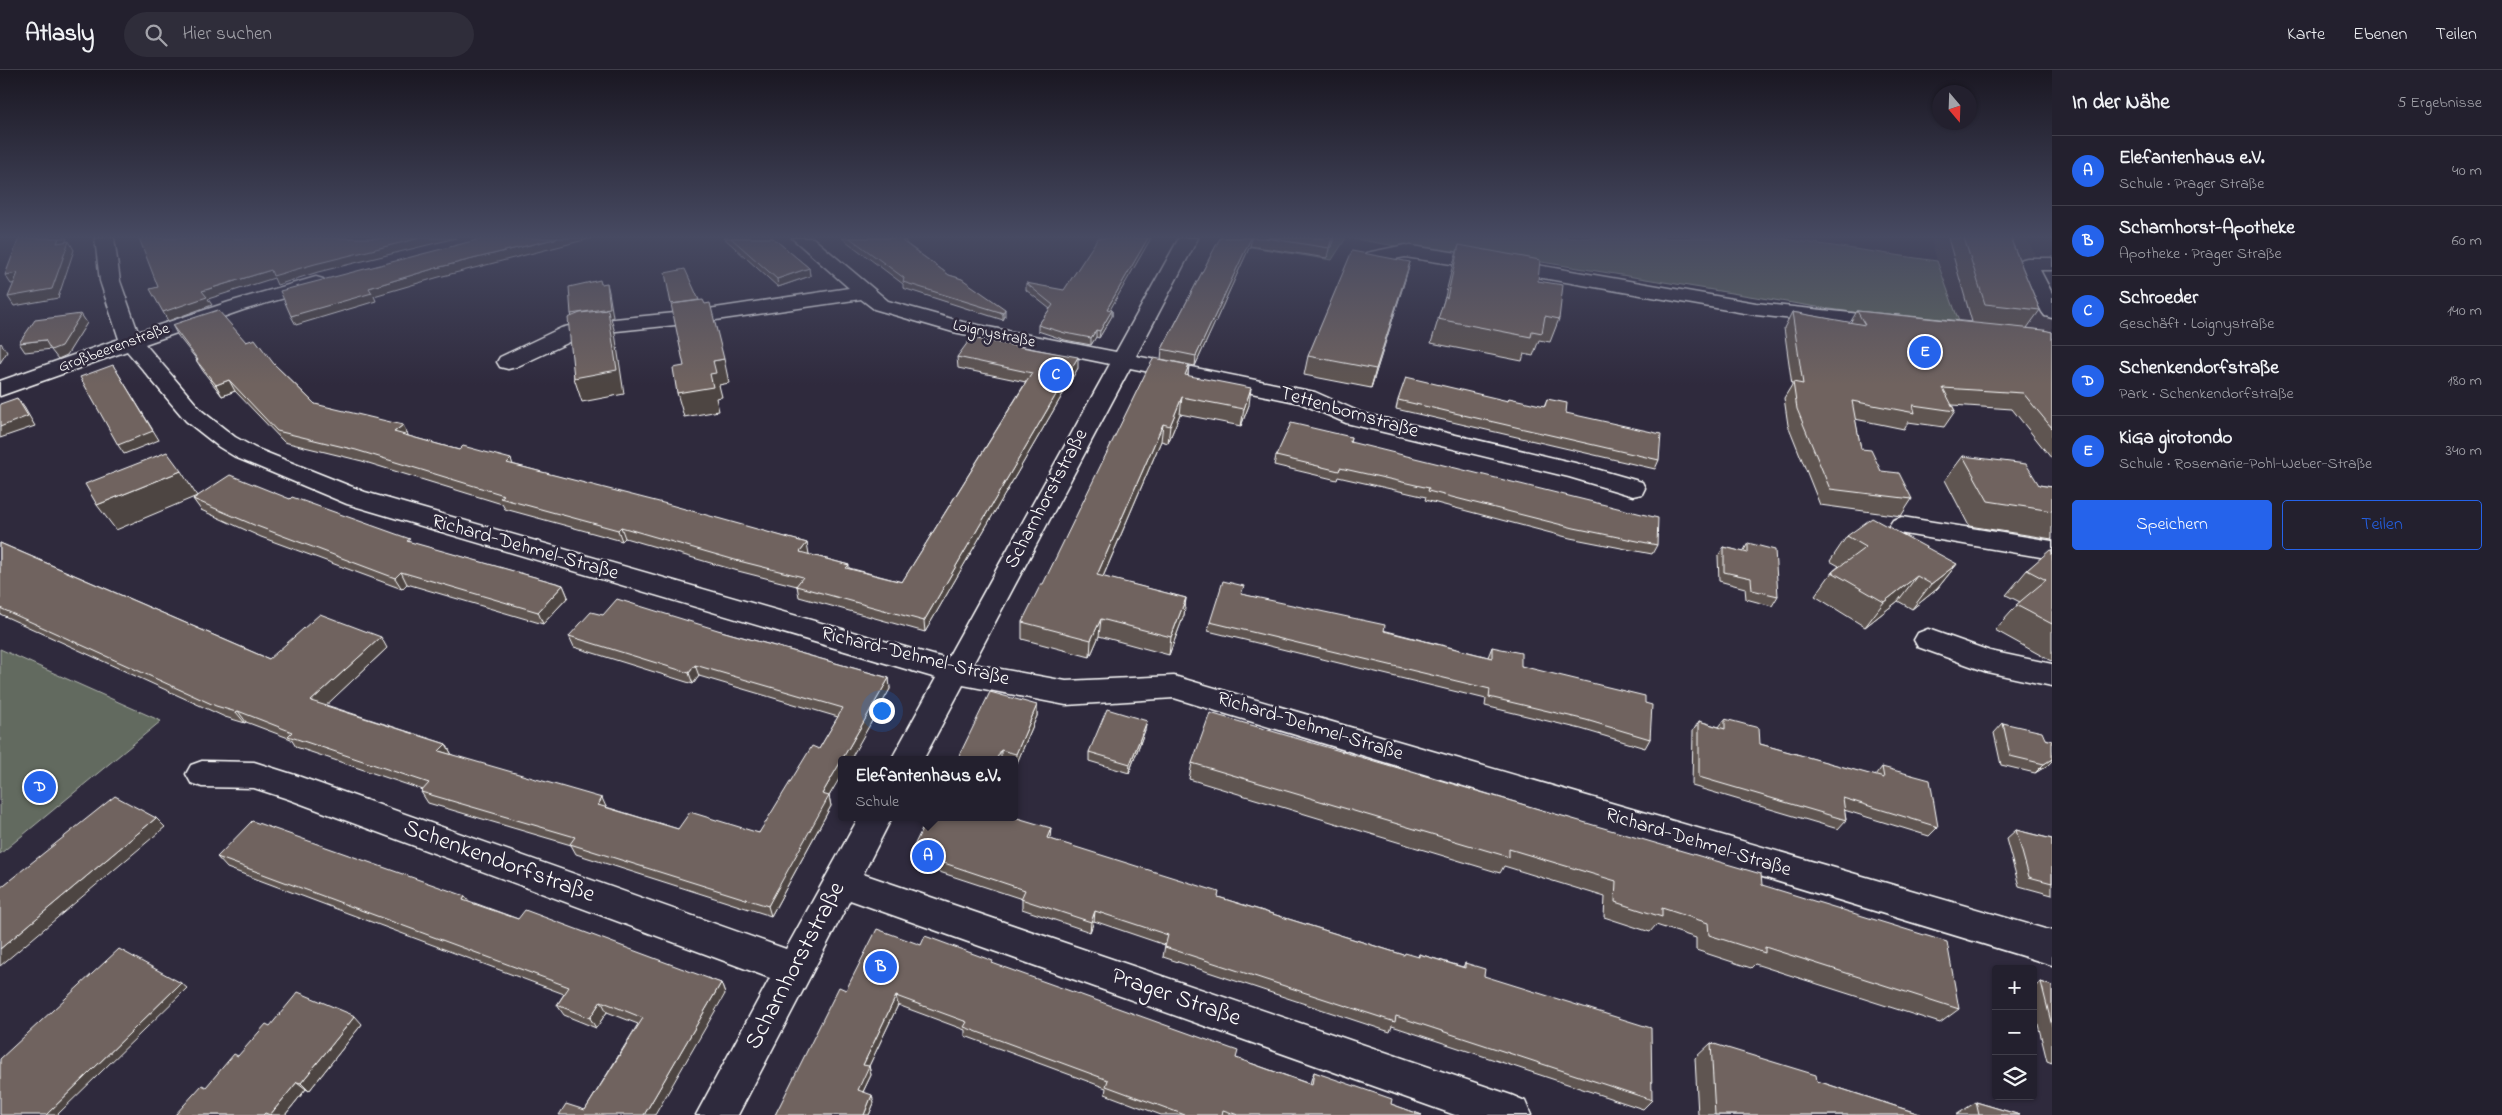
<!DOCTYPE html>
<html lang="de">
<head>
<meta charset="utf-8">
<style>
	body { margin:0; font-family:"Indie Flower",sans-serif; background:#2f2d3a; color:#f1f3f6 }
	.controls { position:absolute; right:15px; bottom:15px; display:grid; overflow:hidden; border-radius:5px; box-shadow:0 1px 4px #0004 }
	.controls button { width:45px; height:45px; display:grid; place-items:center; padding:0; border:0; border-bottom:1px solid #403e4a; background:#23202e; color:#f1f3f6; font:25px sans-serif }
	.compass { position:absolute; left:1932px; top:15px; width:45px; height:45px; border-radius:50%; background:#23202e; box-shadow:0 1px 4px #0004; rotate:161deg }
	.you { position:absolute; left:881px; top:640px; width:18px; height:18px; margin:-12px; border:4px solid #fff; border-radius:50%; background:#1a73e8; box-shadow:0 0 0 8px #1a73e833 }
	.badge { display:grid; place-items:center; width:32px; height:32px; border-radius:50%; background:#2563eb; color:#fff; font-size:16px; font-weight:700 }
	.pin { position:absolute; translate:-50% -50%; border:2px solid #fff; box-shadow:0 1px 5px #0006 }
	.popup { position:absolute; left:838px; top:686px; width:180px; height:65px; box-sizing:border-box; display:grid; place-content:center; border-radius:5px; background:#23202e; filter:drop-shadow(0 1px 4px #0005); font-size:16px; white-space:nowrap; color:#a3a3aa }
	.popup b { font-size:19px; color:#f1f3f6 }
	.popup::after { content:''; position:absolute; left:50%; top:100%; margin-left:-10px; border:10px solid transparent; border-top-color:#23202e }
	.list { margin:0; padding:0; list-style:none }
	h2 { display:flex; justify-content:space-between; align-items:center; height:65px; margin:0; padding:0 20px; font-size:21px }
	h2 small { font-size:16px; font-weight:400; color:#a3a3aa }
	.list li { display:grid; grid-template-columns:32px 1fr auto; gap:15px; align-items:center; box-sizing:border-box; height:70px; padding:0 20px; border-top:1px solid #403e4a }
	.list b { display:block; font-size:19px; white-space:nowrap }
	.list p { margin:0; font-size:16px; white-space:nowrap; color:#a3a3aa }
	.list em { font-size:16px; font-style:normal; color:#a3a3aa }
	.actions { display:flex; gap:10px; padding:15px 20px }
	.actions a { flex:1; padding:11px 0; border:1px solid #2563eb; border-radius:5px; text-align:center; font-size:18px; color:#2563eb }
	.actions .main { background:#2563eb; color:#fff }
	.icon { flex:none; width:28px; height:28px; fill:none; stroke:currentColor; stroke-width:2; stroke-linecap:round; stroke-linejoin:round }
	.map { position:relative; flex:none; width:2052px; height:1045px; overflow:hidden }
	header { display:flex; align-items:center; gap:30px; box-sizing:border-box; height:70px; padding:0 25px; background:#23202e; border-bottom:1px solid #403e4a }
	header strong { font-size:24px }
	nav { display:flex; gap:28px; margin-inline-start:auto; font-size:18px }
	.search { width:350px; height:45px; background:#2f2d3a; display:flex; align-items:center; gap:12px; box-sizing:border-box; padding:0 18px; border-radius:28px; color:#a3a3aa; font-size:19px }
	main { display:flex }
	aside { flex:1; background:#23202e }
	.map>svg:first-child { display:block }
	.built { fill:#423b47 }
	.green { fill:#626b5f; stroke:#b0b5af }
	.lines { fill:none; stroke-linecap:round; stroke-linejoin:round }
	.minor-casing { stroke:#fff; stroke-width:3 }
	.minor { fill:#2f2a3d; fill-rule:evenodd }
	.wall { fill:#5f5551; stroke:#fff }
	.shaded-wall { fill:#4e4542; stroke:#fff }
	.building { fill:#6f635e; stroke:#fff }
	.labels { text-anchor:middle; dominant-baseline:central; stroke-width:5; stroke-linejoin:round; paint-order:stroke }
	.far-street-label { font-size:16px; fill:#fff; stroke:#2f2a3d }
	.street-label { font-size:20px; fill:#fff; stroke:#2f2a3d }
	.near-street-label { font-size:24px; fill:#fff; stroke:#2f2a3d }
</style>
</head>
<body>
<header>
<strong>Atlasly</strong>
<div class="search"><svg class="icon" aria-label="search" viewBox="0 0 24 24"><circle cx="10" cy="10" r="6"/><path d="M15 15l6 6"/></svg>Hier suchen</div>
<nav><a>Karte</a><a>Ebenen</a><a>Teilen</a></nav>
</header>
<main>
<div class="map">
<svg width="2052" height="1045" viewBox="0 0 2052 1045">
	<rect width="100%" height="100%" fill="#2f2a3d"/>
	<filter id="ink" filterUnits="userSpaceOnUse"><feTurbulence type="fractalNoise" baseFrequency=".02" numOctaves="2"/><feDisplacementMap in="SourceGraphic" scale="10" xChannelSelector="R" yChannelSelector="G"/><feConvolveMatrix kernelMatrix="1 2 1 2 8 2 1 2 1" color-interpolation-filters="sRGB"/></filter>
	<g filter="url(#ink)">
		<path class="built" d="M1973,168H2027L2052,222V266L1961,257L1937,191L1931,169L1975,175Z"/>
		<path class="green" d="M1222,168H1346L1332,190L1220,172Z
			M1349,168H1778L1937,191L1961,257L1823,238L1462,179L1460,187Z
			M0,579L161,651L0,784Z"/>
		<g class="lines">
			<defs>
				<path id="minor" d="M95,168H114L120,211L138,262L229,232L316,207L323,209L326,213L323,217L243,240L145,274L202,341L235,367L255,378L365,422L947,589L1110,294L953,262L874,239L861,229L695,253L587,264L516,297L508,299L500,297L497,292L500,287L561,258L584,252L695,241L849,218L792,168H813L888,231L963,252L1116,282L1179,168H1198L1136,286L1315,322L1362,343L1575,393L1642,412L1645,418L1642,424L1633,426L1569,407L1346,353L1300,333L1130,298L973,594L1066,611L1174,606L2052,861V895L1174,628L1066,635L963,615L923,690H891L936,608L347,434L237,388L219,377L186,351L127,281L0,326V311L119,269L100,211Z
					M1405,175L1531,194L1756,233L1889,247L1896,249L1900,253L1896,257L1889,259L1756,245L1531,206L1405,187L1373,193L1366,191L1363,187L1366,183Z
					M2027,188H2052V200H2040L2052,223V248L2045,246L2042,242L2017,194L2020,190Z
					M1902,447L2052,471V489L1893,462L1889,456L1893,450Z
					M1928,559L1990,581L2052,594V616L1987,602L1918,577L1914,570L1918,563Z
					M202,691L254,692L295,705L786,879L859,747H892L863,804L1511,1025L1525,1031L1531,1045H1455L850,830L738,1045H696L770,908L288,729L254,718L202,717L191,713L186,704L191,695Z"/>
			</defs>
			<use href="#minor" class="minor-casing"/>
			<use href="#minor" class="minor"/>
		</g>
		<path class="wall" d="M724,168H773L809,198L810,206L778,217Z
			M842,168H904L907,174L949,205L962,209L1005,246L1003,250L903,218V214Z
			M1220,168H1334L1327,188L1250,176L1195,296L1161,289L1162,279Z
			M1948,168H2014L2012,172L2040,240L2027,258L2052,262V389L2012,339L1952,335L1955,341L1944,357L1908,352L1904,359L1855,349L1861,379L1881,401L1912,429L1901,446L1820,435L1788,355L1784,328L1792,315L1784,258L1792,242L1850,253L1857,241L1972,252Z
			M1459,175L1538,211L1559,249L1550,272L1539,270L1533,286L1524,284L1522,291L1431,273L1445,227L1452,198Z
			M1410,192L1405,210L1371,318L1304,305L1308,286Z
			M1026,213L1112,240V246L1099,268L1096,267L1091,275L1065,270L1038,261V255L1050,239L1026,220Z
			M172,255L246,272L274,294L315,334L408,365V366L459,380L807,473L808,484L849,495V498L902,512L1026,312L958,298L957,287L1078,298L925,562L799,527L797,516L738,501L625,468L622,471L505,439L502,434L362,391L284,372L235,321L222,326L203,301L196,290H197L178,266Z
			M1189,295L1188,306L1249,335L1241,356L1180,344L1168,373L1161,371L1103,507L1186,528L1184,545L1169,585L1099,566L1090,587L1022,569V552Z
			M1547,329L1566,343L1659,390L1655,399L1396,339L1398,330L1508,331L1544,336Z
			M1351,367L1350,373L1657,475L1652,484L1570,468L1425,430L1426,427L1338,407L1337,410L1274,395L1276,386Z
			M1963,386L2039,415L2052,417V469L1969,456L1945,410Z
			M193,429H290L412,473L563,515L568,527L543,554L407,514L402,519L261,467L201,440Z
			M1847,466L1957,494L1937,519L1912,539L1898,531L1865,557L1815,526L1832,502L1839,496L1830,491Z
			M0,473L269,589L387,578L326,635L446,674L452,685L606,737L678,759L759,763L819,679L838,647L699,606L693,614L574,577L569,566L603,545L721,561L889,608L890,619L829,726L831,736L771,846L576,784L571,775L428,733L421,722L423,720L296,677L291,669L246,652L245,653L225,647L0,544Z
			M1748,473L1778,526L1772,536L1746,529L1745,518L1719,511L1718,486L1724,477L1743,482Z
			M2052,481V590L2051,591L1995,560L2020,532L2006,525L2027,500Z
			M1242,524L1488,587L1492,577L1521,596L1645,633L1650,669L1645,678L1581,659L1485,636L1486,629L1208,561L1210,552Z
			M1037,635V646L1016,695H1014V690H957Z
			M1725,649L1760,674L1875,706L1882,697L1938,757L1929,766L1844,740L1846,750L1838,759L1692,716L1693,661L1699,651L1719,657Z
			M2003,653L2048,695L2035,703L2001,695L1994,663Z
			M1145,660L1129,703L1089,691V682Z
			M1192,693L1762,815L1959,939L1940,953L1755,894L1751,898L1696,880V868L1656,855L1650,862L1604,847L1605,827L1504,796L1500,803L1189,709Z
			M2016,760L2052,769V825L2019,816L2006,769Z
			M1050,769L1218,827L1404,885L1418,887L1419,884L1463,897L1465,893L1652,1030L1643,1039L1392,956L1390,962L1163,887L1165,875L1094,851L1090,862L1022,839V829L912,793L911,782Z
			M217,787L465,826L469,831L518,849L721,913L725,924L585,1040L638,954L607,942L596,958L564,945L557,935L564,924L227,798Z
			M921,875L993,894L1236,988L1310,1014L1311,1010L1314,1002L1391,1034L1422,1045H1161L1105,1024L1106,1018L965,966V960L898,935L869,996L871,1005L863,1022L874,1033L869,1045H775L846,920Z
			M2041,912L2052,916V993L2047,991L2033,934V918Z
			M362,954L309,1021L306,1019L285,1045H175L206,1017L238,986Z
			M1711,973L1817,1011L1923,1045H1698L1695,988Z
			M1976,1032L2020,1045H1956Z"/>
		<path class="shaded-wall" d="M59,168H67L63,181L57,173Z
			M420,168H456L318,202L277,215L274,208L208,229L212,235L168,251L163,242L202,221L271,200Z
			M558,168H592L439,207L374,226L376,231L296,255L291,246L369,218L436,198Z
			M1148,168H1151L1107,245V239Z
			M1251,168H1252L1250,176L1195,296L1196,286Z
			M1332,168H1334L1327,188L1329,178Z
			M69,171L74,180L58,228L14,236L8,227Z
			M1410,192L1405,210L1371,318L1376,299Z
			M809,198L810,206L778,217L777,209Z
			M18,203L24,212L11,214L5,205Z
			M607,213L609,222L613,247L611,248L615,263L624,324L582,332L574,308V253L571,244Z
			M1005,239V246L1003,250V243Z
			M1112,240V246L1099,268L1100,261Z
			M81,244L87,253L67,285L58,289L51,280Z
			M1096,260V267L1091,275V268Z
			M45,270L52,279L25,282L19,273Z
			M1,273L7,282L0,293V274Z
			M1078,287V298L925,562L924,551Z
			M724,289L729,313L719,315L722,327L716,328L719,341L684,347L677,323L710,304L713,291Z
			M113,295L159,370L124,384L118,375Z
			M1189,295L1187,312L1185,305Z
			M229,310L235,321L222,326L216,315Z
			M1251,318L1249,335L1241,356L1244,339Z
			M1182,327L1180,344L1168,373L1170,356Z
			M17,328L24,337L35,356L0,368V357Z
			M1163,354L1161,371L1096,523L1097,505Z
			M403,355L408,365L399,373L394,362Z
			M511,389L515,400L507,393Z
			M181,401L197,426L116,460L97,435Z
			M621,457L625,468L622,471L618,460Z
			M807,473L809,484L802,493L800,482Z
			M1957,494L1937,519L1912,539L1931,514Z
			M401,502L407,514L402,519L395,508Z
			M1917,506L1898,531L1865,557L1884,532Z
			M563,515L568,527L543,554L538,542Z
			M1186,528L1184,545L1169,585L1171,567Z
			M1101,549L1099,566L1090,587L1091,570Z
			M381,567L387,578L319,642L311,631Z
			M695,595L699,606L693,614L689,603Z
			M889,608L890,619L850,690H842V704L829,726L831,736L771,846L768,836L822,724Z
			M1037,635V646L1016,695V684Z
			M238,641L246,652L245,653L236,642Z
			M1147,651L1145,660L1129,703L1130,694Z
			M446,674L452,685L439,681Z
			M1001,680V690H996Z
			M2052,689V691L2048,695L2035,703L2044,694Z
			M602,728L607,739L598,735Z
			M156,748L165,757L0,896V879Z
			M1051,758L1050,769L1046,779L1047,768Z
			M465,826L473,837L463,830Z
			M1095,841L1094,851L1090,862L1091,852Z
			M181,913L187,918L57,1045H46Z
			M721,913L725,924L655,1045H644Z
			M896,926L898,935L869,996L871,1005L860,1028L858,1020L863,995Z
			M601,931L607,942L596,958L590,948Z
			M355,946L362,954L309,1021L301,1013Z
			M297,1012L306,1019L285,1045H270Z
			M872,1025L874,1033L869,1045H864Z"/>
		<path class="building" d="M19,168H59L57,173L69,171L52,219L8,227L18,203L5,205Z
			M139,168H420L315,194L273,206L271,200L202,221L207,227L163,242L150,219L158,217Z
			M484,168H558L436,198L369,218L372,223L291,246L280,221Z
			M731,168H773L809,198L777,209Z
			M850,168H904L906,170L902,171L949,205L962,209L1005,239L1003,243L903,212L904,208Z
			M1098,168H1148L1107,239L1112,240L1100,261L1096,260L1091,268L1065,263L1038,255L1053,235L1026,213L1064,220Z
			M1220,168H1251L1196,286L1162,279Z
			M1266,168H1332L1329,178Z
			M1964,168H2010L2040,240L1985,234Z
			M1459,175L1540,190L1538,211L1563,215L1559,249L1545,246L1542,263L1532,261L1531,267L1438,249L1445,227L1447,228Z
			M1352,181L1410,192L1376,299L1308,286Z
			M685,199L699,230L671,234L665,203Z
			M600,210L601,214L607,213L610,238L571,244L569,217Z
			M703,230L705,234L710,233L724,289L713,291L716,303L710,304L713,317L677,323L673,298L684,296L671,234Z
			M218,240L246,272L255,269L274,294L315,334L403,355L394,362L459,380L463,376L511,389L507,393L667,434L807,473L800,482L849,495L846,498L902,512L1032,303L957,287L971,268L1078,287L924,551L796,516L803,507L735,490L621,457L618,460L500,428L504,425L356,380L277,361L229,310L216,315L196,290H198L172,255Z
			M608,240L617,300L574,308L568,248L580,243Z
			M1857,241L2044,260L2052,262V358L2023,323L1943,318L1955,341L1913,335L1915,343L1852,331L1861,379L1871,380L1881,401L1899,403L1912,429L1830,419L1797,339L1793,312L1803,314L1792,242L1865,255Z
			M81,244L61,276L51,280L45,270L19,273L35,250Z
			M1154,288L1189,295L1185,305L1251,318L1244,339L1182,327L1170,356L1163,354L1097,505L1186,528L1171,567L1101,549L1091,570L1022,552L1041,514H1043L1148,298Z
			M113,295L153,361L118,375L80,307Z
			M1406,307L1508,331L1509,328L1545,336L1547,329L1567,333L1566,343L1661,364L1659,390L1398,330Z
			M17,328L28,346L0,357V334Z
			M1291,353L1351,367L1350,372L1658,448L1657,475L1574,458L1428,421L1429,418L1340,398L1339,401L1276,386Z
			M167,382L181,401L97,435L85,414Z
			M1963,386L2026,394L2039,415L2052,417V441L1988,431Z
			M230,405L290,429L292,427L410,469L407,471L563,515L538,542L401,502L395,508L254,455L193,429Z
			M1872,448L1957,494L1931,514L1917,506L1884,532L1832,502L1866,477L1847,466Z
			M0,473L269,589L320,544L381,567L311,631L446,674L439,681L602,728L598,735L678,759L690,742L759,763L812,676L819,679L843,638L695,595L689,603L569,566L591,542L603,545L617,529L721,561L889,608L822,724L829,726L768,836L570,774L575,767L421,722L429,713L288,666L292,662L238,641L236,642L216,636L0,538Z
			M1748,473L1775,480L1778,526L1752,520L1751,508L1724,502V477L1748,483Z
			M2050,480L2052,481V554L2016,535L2046,510L2027,500Z
			M1223,511L1244,516L1241,524L1385,555L1384,561L1492,588V577L1521,583V596L1645,626V633L1652,635L1650,669L1586,650L1489,627L1490,619L1210,552Z
			M990,622L1037,635L1016,684L1001,680L996,690H957Z
			M1107,639L1147,651L1130,694L1089,682Z
			M1210,643L1761,804L1762,815L1947,872L1959,939L1765,877V883L1709,865L1708,853L1662,838V847L1615,832L1616,811L1509,779V787L1192,693Z
			M1725,649L1759,658L1760,674L1884,708L1882,697L1930,710L1938,757L1843,728L1846,750L1699,707V651L1725,659Z
			M2003,653L2042,662L2045,669L2052,671V689L2044,694L2010,686Z
			M115,726L156,748L0,879V818Z
			M928,747H1014L1051,758L1047,768L1219,822L1218,827L1404,885L1405,883L1419,887V884L1465,898V893L1485,899L1484,906L1651,958L1652,1030L1396,946L1395,952L1165,877L1168,865L1095,841L1091,852L1021,829L1025,820L911,782Z
			M252,751L465,826L463,830L518,849L525,840L721,913L644,1045H559L566,1034L585,1040L643,948L601,931L590,948L557,935L569,917L217,787Z
			M2016,760L2052,769V813L2029,807Z
			M877,859L921,875L925,866L993,891L992,893L1238,981L1236,988L1312,1015L1314,1002L1392,1029L1391,1034L1422,1045H1238L1223,1040L1222,1045H1185L1106,1016L1108,1010L964,957L967,952L896,926L863,995L869,996L858,1020L872,1025L864,1045H775L839,917L846,920Z
			M119,879L181,913L46,1045H0V989Z
			M2041,912L2052,916V956Z
			M298,922L355,946L301,1013L297,1012L270,1045L265,1043L263,1045H175L202,1015L206,1017L234,984L238,986L266,954L270,956Z
			M1711,973L1816,1005L1817,1011L1923,1045H1715Z
			M1976,1032L2020,1045H1979Z"/>
	</g>
	<linearGradient id="sky" x2="0" y2="1"><stop stop-color="#1a1722"/><stop offset="0.53" stop-color="#474a62"/><stop offset="1" stop-color="#474a62" stop-opacity="0"/></linearGradient>
	<rect width="2052" height="315" fill="url(#sky)"/>
	<g class="labels">
		<g class="far-street-label">
			<text transform="translate(994 264) rotate(12)">Loignystraße</text>
			<text transform="translate(114 278) rotate(-20)">Großbeerenstraße</text>
		</g>
		<g class="street-label">
			<text transform="translate(1349 343) rotate(16)">Tettenbornstraße</text>
			<text transform="translate(1047 429) rotate(-62)">Scharnhorststraße</text>
			<text transform="translate(525 478) rotate(16)">Richard-Dehmel-Straße</text>
			<text transform="translate(915 587) rotate(14)">Richard-Dehmel-Straße</text>
			<text transform="translate(1310 657) rotate(17)">Richard-Dehmel-Straße</text>
			<text transform="translate(1698 773) rotate(17)">Richard-Dehmel-Straße</text>
		</g>
		<g class="near-street-label">
			<text transform="translate(499 792) rotate(20)">Schenkendorfstraße</text>
			<text transform="translate(796 896) rotate(-62)">Scharnhorststraße</text>
			<text transform="translate(1176 928) rotate(19)">Prager Straße</text>
		</g>
	</g>
</svg>
<div class="controls">
<button>+</button>
<button>−</button>
<button><svg class="icon" aria-label="layers" viewBox="0 0 24 24"><path d="M12 4l9 5-9 5-9-5zM3 14l9 5 9-5"/></svg></button>
</div>
<svg class="compass" viewBox="-18 -18 36 36"><path d="M0-13l5 13h-10z" fill="#e53935"/><path d="M0 13l5-13h-10z" fill="#a3a3aa"/></svg>
<div class="you"></div>
<div class="pin badge" style="left:928px;top:786px">A</div>
<div class="popup"><b>Elefantenhaus e.V.</b>Schule</div>
<div class="pin badge" style="left:881px;top:897px">B</div>
<div class="pin badge" style="left:1056px;top:305px">C</div>
<div class="pin badge" style="left:40px;top:717px">D</div>
<div class="pin badge" style="left:1925px;top:282px">E</div>
</div>
<aside>
<h2>In der Nähe<small>5 Ergebnisse</small></h2>
<ul class="list">
<li><span class="badge">A</span><div><b>Elefantenhaus e.V.</b><p>Schule · Prager Straße</p></div><em>40 m</em></li>
<li><span class="badge">B</span><div><b>Scharnhorst-Apotheke</b><p>Apotheke · Prager Straße</p></div><em>60 m</em></li>
<li><span class="badge">C</span><div><b>Schroeder</b><p>Geschäft · Loignystraße</p></div><em>140 m</em></li>
<li><span class="badge">D</span><div><b>Schenkendorfstraße</b><p>Park · Schenkendorfstraße</p></div><em>180 m</em></li>
<li><span class="badge">E</span><div><b>KiGa girotondo</b><p>Schule · Rosemarie-Pohl-Weber-Straße</p></div><em>340 m</em></li>
</ul>
<div class="actions"><a class="main">Speichern</a><a>Teilen</a></div>
</aside>
</main>
</body>
</html>
